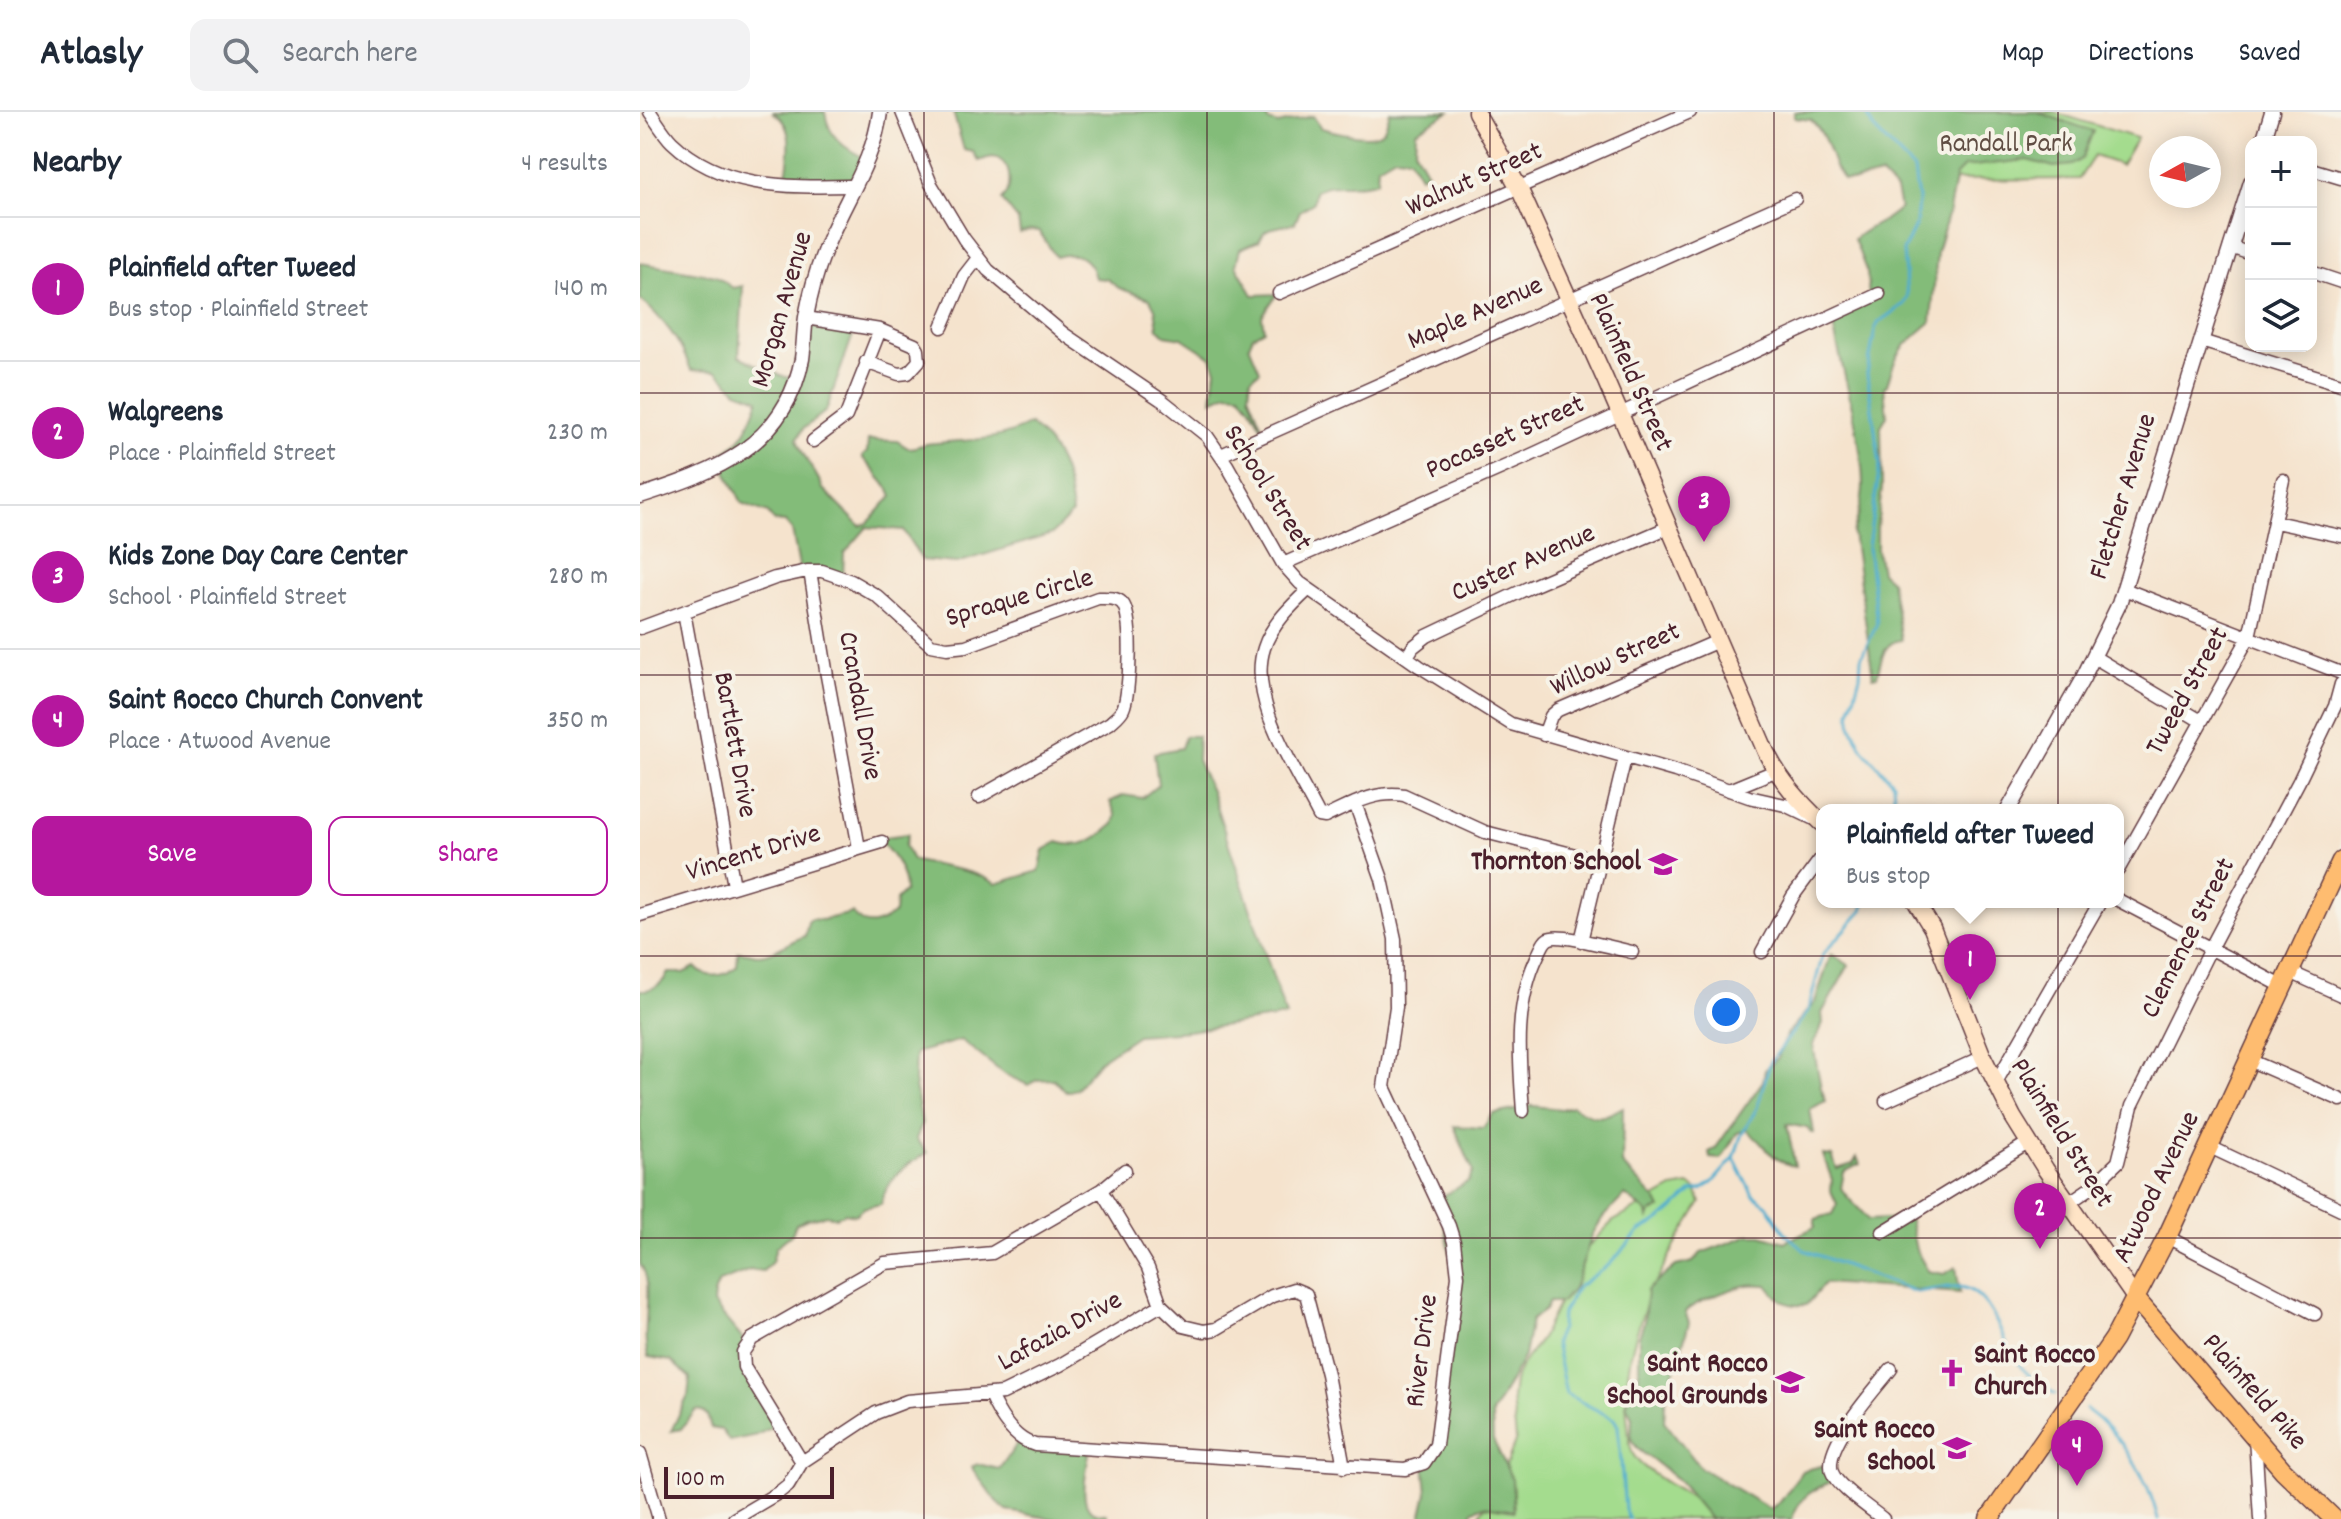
<!DOCTYPE html>
<html lang="en">
<head>
<meta charset="utf-8">
<style>
	body { margin:0; font-family:Dekko,sans-serif; background:#f2f2f3; color:#1f2937 }
	.controls { position:absolute; right:24px; top:24px; display:grid; overflow:hidden; border-radius:16px; box-shadow:0 4px 20px #0003 }
	.controls button { width:72px; height:72px; display:grid; place-items:center; padding:0; border:0; border-bottom:2px solid #e0e1e3; background:#fff; color:#1f2937; font:40px sans-serif }
	.compass { position:absolute; left:1509px; top:24px; width:72px; height:72px; border-radius:50%; background:#fff; box-shadow:0 4px 20px #0003; rotate:262deg }
	.scale { position:absolute; left:24px; bottom:20px; width:170px; box-sizing:border-box; padding-left:8px; border:4px solid #4a1f2b; border-top:0; font-size:22px; line-height:28px; white-space:nowrap; color:#4a1f2b; -webkit-text-stroke:6px #f7f3e8; paint-order:stroke }
	.you { position:absolute; left:1086px; top:900px; width:28px; height:28px; margin:-20px; border:6px solid #fff; border-radius:50%; background:#1a73e8; box-shadow:0 0 0 12px #1a73e833 }
	.badge { display:grid; place-items:center; width:52px; height:52px; border-radius:50%; background:#b5179e; color:#fff; font-size:26px; font-weight:700 }
	.pin { position:absolute; translate:-50% -66px; filter:drop-shadow(0 2px 4px #0008) }
	.pin::after { content:''; position:absolute; top:42px; width:28px; height:24px; background:inherit; clip-path:polygon(0 0,100% 0,50% 100%) }
	.popup { position:absolute; left:1176px; top:692px; width:308px; height:104px; box-sizing:border-box; display:grid; place-content:center; border-radius:16px; background:#fff; filter:drop-shadow(0 2px 6px #0005); font-size:26px; white-space:nowrap; color:#747a83 }
	.popup b { font-size:30px; color:#1f2937 }
	.popup::after { content:''; position:absolute; left:50%; top:100%; margin-left:-16px; border:16px solid transparent; border-top-color:#fff }
	.list { margin:0; padding:0; list-style:none }
	h2 { display:flex; justify-content:space-between; align-items:center; height:104px; margin:0; padding:0 32px; font-size:34px }
	h2 small { font-size:26px; font-weight:400; color:#747a83 }
	.list li { display:grid; grid-template-columns:52px 1fr auto; gap:24px; align-items:center; box-sizing:border-box; height:144px; padding:0 32px; border-top:2px solid #e0e1e3 }
	.list b { display:block; font-size:30px; white-space:nowrap }
	.list p { margin:0; font-size:26px; white-space:nowrap; color:#747a83 }
	.list em { font-size:26px; font-style:normal; color:#747a83 }
	.actions { display:flex; gap:16px; padding:24px 32px }
	.actions a { flex:1; padding:18px 0; border:2px solid #b5179e; border-radius:16px; text-align:center; font-size:28px; color:#b5179e }
	.actions .main { background:#b5179e; color:#fff }
	.icon { flex:none; width:44px; height:44px; fill:none; stroke:currentColor; stroke-width:2; stroke-linecap:round; stroke-linejoin:round }
	.map { position:relative; flex:none; width:1701px; height:1407px; overflow:hidden }
	header { display:flex; align-items:center; gap:48px; box-sizing:border-box; height:112px; padding:0 40px; background:#fff; border-bottom:2px solid #e0e1e3 }
	header strong { font-size:38px }
	nav { display:flex; gap:44px; margin-inline-start:auto; font-size:28px }
	.search { width:560px; height:72px; background:#f2f2f3; display:flex; align-items:center; gap:20px; box-sizing:border-box; padding:0 28px; border-radius:16px; color:#747a83; font-size:30px }
	main { display:flex }
	aside { flex:1; background:#fff }
	.map>svg:first-child { display:block }
	.green { fill:#a4dc8e; stroke:#777e5c; stroke-width:2 }
	.forest { fill:#83bc79; stroke:#666e52; stroke-width:2 }
	.lines { fill:none; stroke-linecap:round; stroke-linejoin:round }
	.stream { stroke:#50adcf; stroke-width:3 }
	.minor-casing { stroke:#643c43; stroke-width:15 }
	.tertiary-casing { stroke:#643c43; stroke-width:17 }
	.secondary-casing { stroke:#643c43; stroke-width:19 }
	.primary-casing { stroke:#643c43; stroke-width:21 }
	.minor { stroke:#fff; stroke-width:12 }
	.tertiary { stroke:#fff; stroke-width:14 }
	.secondary { stroke:#ffe4c6; stroke-width:16 }
	.primary { stroke:#febc70; stroke-width:18 }
	.grid { fill:none; stroke:#4a1f2b; stroke-width:2; stroke-opacity:0.55 }
	.labels { text-anchor:middle; dominant-baseline:central; stroke-width:8; stroke-linejoin:round; paint-order:stroke }
	.park-label { font-size:28px; fill:#604e44; stroke:#f7f3e8 }
	.street-label { font-size:28px; fill:#4a1f2b; stroke:#f7f3e8 }
	.poi-label { font-size:28px; font-weight:bold; fill:#4a1f2b; stroke:#f7f3e8; text-anchor:end }
</style>
</head>
<body>
<header>
<strong>Atlasly</strong>
<div class="search"><svg class="icon" aria-label="search" viewBox="0 0 24 24"><circle cx="10" cy="10" r="6"/><path d="M15 15l6 6"/></svg>Search here</div>
<nav><a>Map</a><a>Directions</a><a>Saved</a></nav>
</header>
<main>
<aside>
<h2>Nearby<small>4 results</small></h2>
<ul class="list">
<li><span class="badge">1</span><div><b>Plainfield after Tweed</b><p>Bus stop · Plainfield Street</p></div><em>140 m</em></li>
<li><span class="badge">2</span><div><b>Walgreens</b><p>Place · Plainfield Street</p></div><em>230 m</em></li>
<li><span class="badge">3</span><div><b>Kids Zone Day Care Center</b><p>School · Plainfield Street</p></div><em>280 m</em></li>
<li><span class="badge">4</span><div><b>Saint Rocco Church Convent</b><p>Place · Atwood Avenue</p></div><em>350 m</em></li>
</ul>
<div class="actions"><a class="main">Save</a><a>Share</a></div>
</aside>
<div class="map">
<svg width="1701" height="1407" viewBox="0 0 1701 1407">
	<rect width="100%" height="100%" fill="#f7f3e8"/>
	<filter id="ink" filterUnits="userSpaceOnUse"><feTurbulence type="fractalNoise" baseFrequency=".0125" numOctaves="2"/><feDisplacementMap in="SourceGraphic" scale="16" xChannelSelector="R" yChannelSelector="G"/><feConvolveMatrix kernelMatrix="1 2 1 2 8 2 1 2 1" color-interpolation-filters="sRGB"/></filter>
	<filter id="wash" filterUnits="userSpaceOnUse"><feTurbulence type="fractalNoise" baseFrequency=".006" numOctaves="4" result="noise"/><feDisplacementMap in="SourceGraphic" scale="32" xChannelSelector="R" yChannelSelector="G"/><feGaussianBlur stdDeviation="1.8" result="paint"/><feColorMatrix in="noise" values="0 0 0 0 0 0 0 0 0 0 0 0 0 0 0 0 0 1.4 0 .05"/><feComposite in="paint" operator="in"/></filter>
	<g filter="url(#wash)">
		<rect width="100%" height="100%" fill="#f5e3cd"/>
		<path class="green" d="M1236,0H1413L1497,26L1481,53L1454,44L1439,67L1292,68Z
			M1049,1073L1056,1077L1061,1091C1020,1155 977,1234 988,1313C989,1324 989,1339 997,1348C1007,1359 1033,1375 1047,1383C1061,1391 1077,1396 1089,1407H836L856,1380L876,1327L872,1286L874,1269L881,1254L902,1225L944,1139L972,1110L1033,1076Z"/>
		<path class="forest" d="M132,0H185C188,25 205,37 227,47L217,69L145,72C148,48 158,14 132,0Z
			M313,0H625L628,9L638,12L673,4L681,16C694,19 733,31 743,18C747,14 748,5 750,0H809L776,19L775,39L787,60L780,64L769,45L755,44L738,54L737,69C714,78 693,67 675,79L673,91L660,99L655,111L629,117L624,120L619,129L600,137L596,153L613,183L637,182L622,204L624,218L613,224L609,233L620,259L611,266L609,282L625,321L610,294L600,282L587,281L572,288L576,258L571,245L542,226L525,223L518,216L515,197L510,187L479,176L467,167L455,166C450,145 437,139 416,145L399,119L391,118L380,121L378,108L362,88C372,78 373,56 359,47C353,43 345,47 339,49L333,40L324,38Z
			M1154,0H1397L1453,19L1442,47L1432,53L1414,55L1387,48L1324,55L1316,63L1308,103L1297,140L1291,210C1264,233 1257,237 1247,273L1244,275L1247,304L1241,314L1242,376L1237,415V438L1241,460L1251,469L1261,528C1243,529 1241,550 1237,564L1233,565L1213,421C1218,405 1223,389 1223,372C1222,322 1201,254 1191,204L1229,185L1227,161L1214,127C1229,113 1244,112 1260,96L1256,78L1241,63L1214,69L1203,68C1200,62 1195,57 1193,50C1187,33 1184,21 1171,8L1155,6Z
			M0,151L76,164L93,176L103,174L99,244L128,259L152,267L164,211L216,214L186,299L163,317L157,327C162,346 177,359 183,377L220,414L228,411L252,384L249,377L222,345L227,340L228,328L257,329L268,336C275,336 280,333 286,332C323,327 357,331 390,312C420,338 428,362 432,402L412,422L317,451L282,448L263,418L227,415L204,442L203,464L160,460L152,418L145,410L134,409L128,401L102,391L83,353L84,340C105,328 111,309 119,287L97,279L77,259L51,258C40,228 24,208 0,187Z
			M545,624H558L557,648L571,679L646,904L548,919L497,923L459,949L436,977L426,980L414,967L397,968L388,973L364,962L321,928L275,941L274,969L282,1012L276,1027L287,1041C265,1053 247,1066 241,1092L223,1096L215,1103L205,1101L196,1105L187,1103L167,1107L156,1112L152,1122L136,1135L132,1150L123,1159L110,1158L79,1170L74,1182L73,1192L106,1231L102,1240L137,1312L117,1323L89,1329L82,1318L71,1316L67,1303L62,1299L56,1298L41,1317L31,1319L48,1284L50,1266L31,1249L8,1245C0,1213 16,1172 0,1152V878C12,879 23,872 28,861H43L55,855C66,868 85,865 97,854L98,840C107,839 111,843 119,843C135,842 149,829 165,824L168,810L171,807L182,808L212,801C226,819 239,813 255,801L256,788L265,779C265,761 254,742 240,730L245,725L268,722L265,734L272,748C300,756 332,756 356,772L399,759L404,738L418,730C441,738 456,728 474,712L476,704L470,690L483,683L502,686L518,673L514,641L541,636Z
			M1191,842L1209,853L1182,901L1183,911L1173,933L1181,976L1186,989L1170,997L1174,1021H1171L1167,1016L1147,1012L1155,1054C1131,1050 1124,1030 1106,1018L1097,1021L1081,1047L1070,1046L1069,1040L1075,1037L1123,969L1125,958L1138,946L1147,922L1175,890Z
			M884,993L921,997L932,994C956,1008 960,1008 983,995L982,1052L1017,1089L1021,1097L1011,1100L1008,1106L1007,1100L985,1083L963,1105L952,1123L934,1177L921,1190H909L905,1198L891,1208L884,1244L852,1302L853,1328L872,1367L874,1399L844,1394L833,1398L830,1407H781L787,1381L784,1350L795,1333L817,1169L798,1087L829,1069L833,1059L814,1014L843,1016L853,1002L880,997Z
			M1183,1043L1192,1044L1197,1057L1213,1052L1217,1045L1220,1052L1204,1060L1201,1076C1209,1090 1220,1095 1228,1108L1250,1107L1268,1100L1276,1138L1288,1159L1304,1162L1316,1155L1320,1181L1185,1171L1166,1193C1147,1195 1138,1188 1127,1173C1121,1173 1113,1172 1107,1173C1093,1176 1052,1191 1045,1200L1049,1211L1025,1291L1024,1309L1061,1356L1130,1397L1141,1389L1162,1359L1189,1352L1195,1368C1174,1377 1159,1384 1152,1407H1070L1037,1367L998,1337L991,1327L992,1305L986,1293L999,1265V1225L1004,1210L1007,1178L1036,1154L1053,1150L1061,1141L1109,1123H1121L1145,1130L1175,1115V1107L1192,1102L1197,1092L1191,1079L1192,1068Z
			M380,1328L449,1340C448,1355 437,1391 453,1400C457,1402 462,1402 467,1402V1407H414L367,1399L357,1390L331,1355L338,1352L359,1357Z"/>
		<g class="lines">
			<path class="stream" d="M1226,0L1233,16L1274,58L1278,88L1276,112L1263,139L1267,184L1264,192L1239,210L1235,217L1227,262L1240,353L1228,435L1237,511L1221,546L1220,564L1210,600L1212,615L1222,636L1253,671L1255,698
				M1094,1047L1113,1083L1127,1093L1146,1122L1164,1138L1276,1180C1289,1179 1314,1172 1325,1176C1357,1188 1360,1231 1381,1255C1390,1265 1404,1275 1415,1282
				M1446,1297C1481,1322 1508,1365 1518,1407
				M989,1407L985,1398L978,1314L974,1307L926,1282L915,1230L921,1216L922,1201L938,1175L970,1152L1000,1119L1020,1108L1052,1080L1061,1078L1072,1071L1094,1046L1101,1024L1117,996L1130,951L1168,899L1183,842L1222,799L1225,790"/>
		</g>
	</g>
	<g filter="url(#ink)">
		<g class="lines">
			<defs>
				<path id="minor" d="M10,0C17,10 24,22 32,30C82,78 151,75 215,74
					M262,0L291,72L324,127L348,158L424,222L523,289L567,324L587,353L643,452L660,471L779,554L871,612L1035,659L1109,685L1145,693L1172,706
					M1671,57L1701,66
					M1590,135L1611,142
					M1671,160L1701,170
					M639,181L1050,0
					M166,206L240,218L275,233L278,238L279,249L268,261L259,262L226,250
					M302,215L324,164L338,146
					M1561,229L1701,272
					M173,329L206,304L240,218
					M581,343L1155,87
					M1635,410L1701,424
					M643,452L889,344L1239,182
					M170,459L187,564L219,736
					M669,477C652,493 631,513 624,536C607,588 656,658 679,704L685,705C711,693 735,678 764,683L845,720L959,749
					M1484,477L1701,561
					M44,500L94,774
					M0,516L135,466L167,459H182L211,469L237,484L291,533L307,536L326,534L458,486C467,486 476,485 482,491C494,503 490,583 483,597C480,603 474,607 470,611L339,685
					M767,545L773,535L787,524L890,475L1029,415
					M1454,545L1561,609
					M904,623L911,604L918,598L1078,529
					M1089,678L1135,659
					M1478,758L1609,525L1643,368
					M1478,788L1644,875
					M0,803L242,730
					M941,829L985,646
					M1122,840L1153,784L1182,745
					M1650,860L1701,883
					M1609,948L1701,988
					M1355,972L1460,790
					M1246,989L1343,945
					M883,999C879,945 874,893 898,843C901,838 903,830 908,827C918,820 977,837 992,840
					M1570,1035L1701,1097
					M461,1078L508,1156L521,1193L543,1214L564,1219L576,1217L632,1184L654,1177L666,1182L687,1262L704,1355
					M1430,1090L1452,1075L1478,1050L1492,994L1570,837L1659,669L1695,594L1701,572
					M1243,1120L1388,1031
					M1527,1125L1675,1202
					M350,1283C359,1303 373,1327 395,1333L765,1357L784,1351L796,1333L818,1164L814,1130L809,1114L744,975L756,895L755,827L742,767L715,691
					M1615,1325L1620,1407
					M0,1341L19,1407
					M162,1350L104,1255L103,1240L112,1227L245,1151L352,1141L461,1078L485,1058
					M94,1407L138,1381L148,1373L162,1350L236,1301L267,1289L363,1281L420,1253L521,1193
					M1243,1407C1230,1396 1197,1375 1192,1360C1183,1333 1235,1278 1251,1257"/>
				<path id="tertiary" d="M1623,30L1632,0
					M0,384C75,360 145,334 162,247C164,233 164,219 166,205C170,183 176,161 184,140C201,93 234,51 240,0
					M1368,698L1443,566L1479,492L1611,70"/>
				<path id="secondary" d="M836,0L879,76L965,267L1126,640C1140,668 1159,689 1182,711
					M1276,790L1292,816L1343,945L1373,1005L1406,1058L1495,1186"/>
				<path id="primary" d="M1495,1186L1643,1358L1694,1407
					M1349,1407L1474,1227L1527,1125L1701,749"/>
			</defs>
			<use href="#minor" class="minor-casing"/>
			<use href="#tertiary" class="tertiary-casing"/>
			<use href="#secondary" class="secondary-casing"/>
			<use href="#primary" class="primary-casing"/>
			<use href="#minor" class="minor"/>
			<use href="#tertiary" class="tertiary"/>
			<use href="#secondary" class="secondary"/>
			<use href="#primary" class="primary"/>
		</g>
	</g>
	<path class="grid" d="M284,0V1407M567,0V1407M850,0V1407M1134,0V1407M1418,0V1407M0,281H1701M0,563H1701M0,844H1701M0,1126H1701"/>
	<defs>
		<symbol id="school-bare" viewBox="-9 -9 18 18"><path d="M0-5L7-2L0 1L-7-2ZM-4 1L0 2.5L4 1V4Q0 6-4 4Z" fill="#b5179e" stroke="#f7f3e8" stroke-width="2.5" paint-order="stroke"/></symbol>
		<symbol id="church-bare" viewBox="-9 -9 18 18"><path d="M-1.2-6h2.4v3.5h3.3v2.4h-3.3V6h-2.4V-.1h-3.3v-2.4h3.3Z" fill="#b5179e" stroke="#f7f3e8" stroke-width="2.5" paint-order="stroke"/></symbol>
	</defs>
	<g fill-rule="evenodd">
		<use href="#school-bare" x="1003" y="732" width="40" height="40"/>
		<use href="#church-bare" x="1292" y="1241" width="40" height="40"/>
		<use href="#school-bare" x="1130" y="1250" width="40" height="40"/>
		<use href="#school-bare" x="1297" y="1316" width="40" height="40"/>
	</g>
	<g class="labels">
		<g class="park-label">
			<text x="1366" y="34">Randall Park</text>
		</g>
		<g class="street-label">
			<text transform="translate(835 69) rotate(-24)">Walnut Street</text>
			<text transform="translate(144 198) rotate(-74)">Morgan Avenue</text>
			<text transform="translate(836 203) rotate(-24)">Maple Avenue</text>
			<text transform="translate(989 261) rotate(66)">Plainfield Street</text>
			<text transform="translate(866 327) rotate(-24)">Pocasset Street</text>
			<text transform="translate(626 377) rotate(58)">School Street</text>
			<text transform="translate(1485 385) rotate(-73)">Fletcher Avenue</text>
			<text transform="translate(884 453) rotate(-24)">Custer Avenue</text>
			<text transform="translate(380 488) rotate(-16)">Spraque Circle</text>
			<text transform="translate(976 549) rotate(-25)">Willow Street</text>
			<text transform="translate(1549 580) rotate(-61)">Tweed Street</text>
			<text transform="translate(218 594) rotate(80)">Crandall Drive</text>
			<text transform="translate(93 633) rotate(80)">Bartlett Drive</text>
			<text transform="translate(114 743) rotate(-17)">Vincent Drive</text>
			<text transform="translate(1550 827) rotate(-63)">Clemence Street</text>
			<text transform="translate(1420 1022) rotate(58)">Plainfield Street</text>
			<text transform="translate(1518 1076) rotate(-64)">Atwood Avenue</text>
			<text transform="translate(421 1221) rotate(-29)">Lafazia Drive</text>
			<text transform="translate(784 1239) rotate(-83)">River Drive</text>
			<text transform="translate(1613 1281) rotate(49)">Plainfield Pike</text>
		</g>
		<g class="poi-label">
			<text x="1001" y="752">Thornton School</text>
			<text x="1334" y="1245" text-anchor="start">Saint Rocco<tspan x="1334" dy="32">Church</tspan></text>
			<text x="1128" y="1254">Saint Rocco<tspan x="1128" dy="32">School Grounds</tspan></text>
			<text x="1295" y="1320">Saint Rocco<tspan x="1295" dy="32">School</tspan></text>
		</g>
	</g>
</svg>
<div class="controls">
<button>+</button>
<button>−</button>
<button><svg class="icon" aria-label="layers" viewBox="0 0 24 24"><path d="M12 4l9 5-9 5-9-5zM3 14l9 5 9-5"/></svg></button>
</div>
<svg class="compass" viewBox="-18 -18 36 36"><path d="M0-13l5 13h-10z" fill="#e53935"/><path d="M0 13l5-13h-10z" fill="#747a83"/></svg>
<div class="scale">100 m</div>
<div class="you"></div>
<div class="pin badge" style="left:1330px;top:888px">1</div>
<div class="popup"><b>Plainfield after Tweed</b>Bus stop</div>
<div class="pin badge" style="left:1400px;top:1137px">2</div>
<div class="pin badge" style="left:1064px;top:430px">3</div>
<div class="pin badge" style="left:1437px;top:1374px">4</div>
</div>
</main>
</body>
</html>
